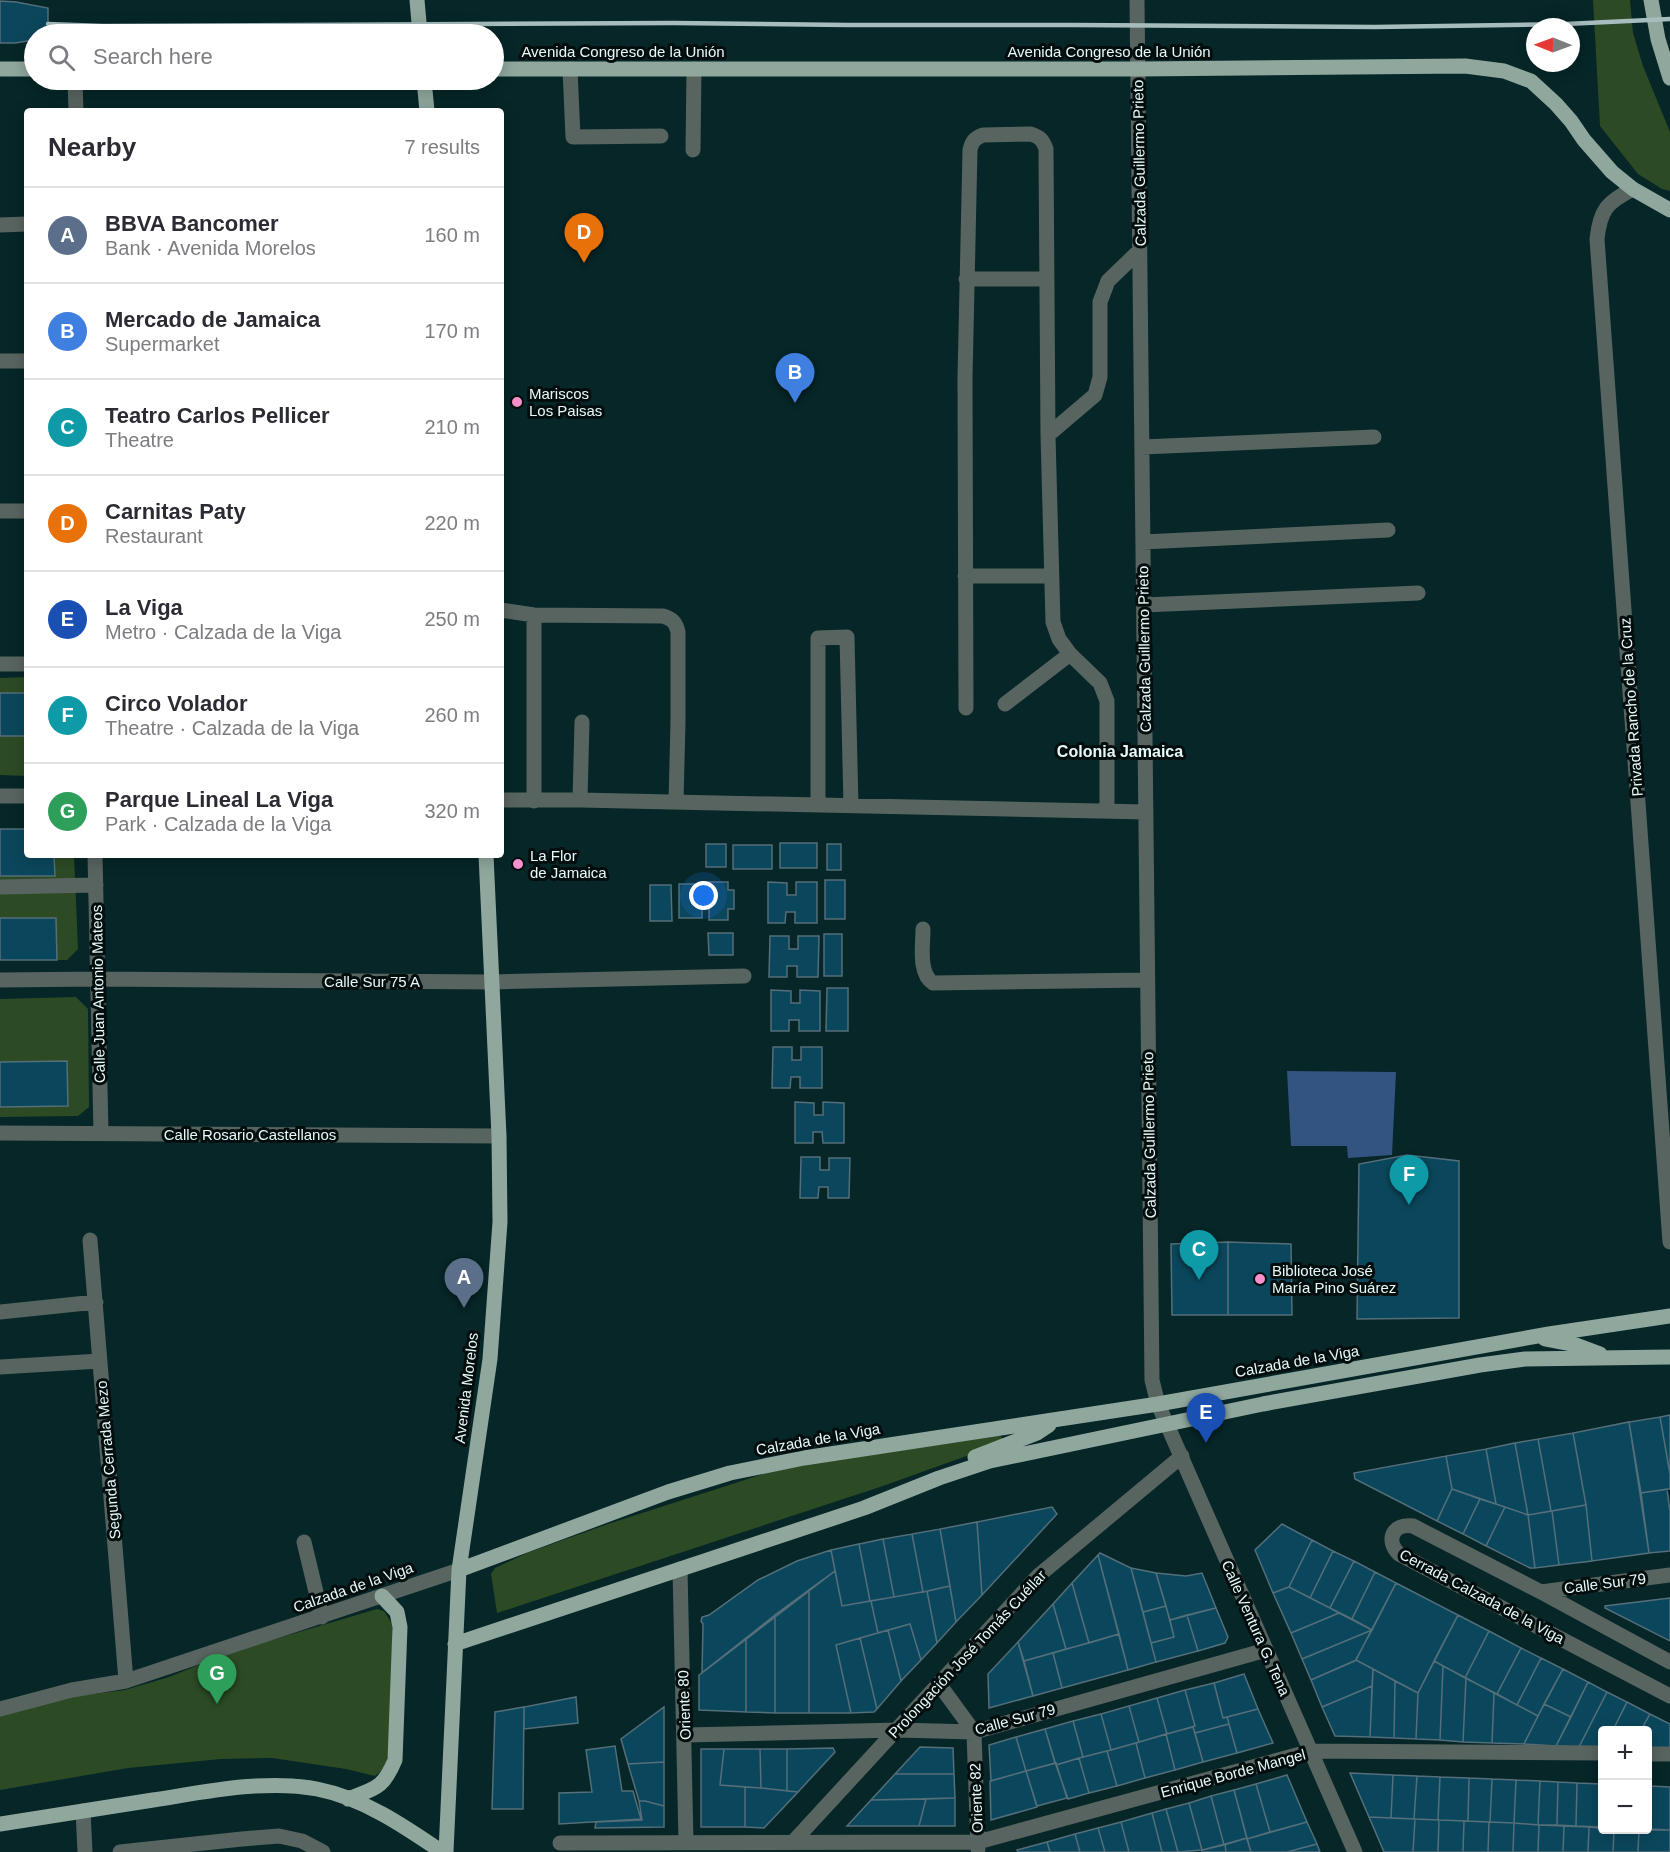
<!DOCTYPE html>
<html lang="en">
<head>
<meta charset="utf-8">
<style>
	body { margin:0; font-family:Arial,sans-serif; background:#f7f7f7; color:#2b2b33 }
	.controls { position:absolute; right:18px; bottom:18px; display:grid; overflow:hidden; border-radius:6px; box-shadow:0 3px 15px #0003 }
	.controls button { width:54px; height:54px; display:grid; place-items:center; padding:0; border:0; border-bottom:2px solid #e1e1e2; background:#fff; color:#2b2b33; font:30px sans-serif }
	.compass { position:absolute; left:1526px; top:18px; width:54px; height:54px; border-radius:50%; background:#fff; box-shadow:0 3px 15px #0003; rotate:271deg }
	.you { position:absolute; left:704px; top:896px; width:21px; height:21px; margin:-15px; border:4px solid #fff; border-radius:50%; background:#1a73e8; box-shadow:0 0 0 9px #1a73e833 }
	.badge { display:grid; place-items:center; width:39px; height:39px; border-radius:50%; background:#875877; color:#fff; font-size:20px; font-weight:700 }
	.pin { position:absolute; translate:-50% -50px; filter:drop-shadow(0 2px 3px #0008) }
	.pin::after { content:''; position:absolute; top:32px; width:21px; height:18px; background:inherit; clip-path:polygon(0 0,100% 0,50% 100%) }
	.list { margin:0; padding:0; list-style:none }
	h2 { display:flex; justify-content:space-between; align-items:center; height:78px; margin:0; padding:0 24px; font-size:26px }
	h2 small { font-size:20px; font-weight:400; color:#7c7c81 }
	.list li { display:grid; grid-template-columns:39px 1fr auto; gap:18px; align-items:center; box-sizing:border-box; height:96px; padding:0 24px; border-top:2px solid #e1e1e2 }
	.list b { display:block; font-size:22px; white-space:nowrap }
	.list p { margin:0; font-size:20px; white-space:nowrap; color:#7c7c81 }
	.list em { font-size:20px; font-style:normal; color:#7c7c81 }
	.icon { flex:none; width:33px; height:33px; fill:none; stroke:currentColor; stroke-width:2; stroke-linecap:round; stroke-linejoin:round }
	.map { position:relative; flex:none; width:1670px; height:1852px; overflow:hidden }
	.search { position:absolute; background:#fff; box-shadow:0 3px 15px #0003; left:24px; top:24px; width:480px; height:66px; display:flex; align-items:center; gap:15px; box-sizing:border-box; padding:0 21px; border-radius:33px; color:#7c7c81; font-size:22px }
	.panel { position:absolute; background:#fff; box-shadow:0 3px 15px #0003; left:24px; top:108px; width:480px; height:750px; border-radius:6px }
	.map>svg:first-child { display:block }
	.green { fill:#2c4b25 }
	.water { fill:#335380 }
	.building { fill:#0b475c; stroke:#546e7a; stroke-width:1.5 }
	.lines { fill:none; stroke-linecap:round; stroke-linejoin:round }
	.minor { stroke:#58645f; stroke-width:15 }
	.major { stroke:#8fa79d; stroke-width:15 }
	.rail { stroke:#a7bdbd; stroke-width:4.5 }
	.poi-dot { fill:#f890cb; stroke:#030d0d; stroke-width:2 }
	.labels { text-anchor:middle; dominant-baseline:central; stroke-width:6; stroke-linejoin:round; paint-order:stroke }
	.street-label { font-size:15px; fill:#e8f9f9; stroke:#030d0d }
	.poi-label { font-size:15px; fill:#e8f9f9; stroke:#030d0d; text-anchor:start }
	.neighbourhood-label { font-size:16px; font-weight:bold; fill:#e8f9f9; stroke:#030d0d }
</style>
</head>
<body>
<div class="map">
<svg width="1670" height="1852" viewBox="0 0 1670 1852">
	<rect width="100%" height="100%" fill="#062627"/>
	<path class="green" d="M1593,0H1630L1633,33L1643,66L1670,132V191L1662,189L1638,174L1600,126Z
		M27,677V776L0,775V678Z
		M0,829L27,855H74L78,949L67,960H0Z
		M76,997L88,1009L89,1107L78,1116L0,1117V999Z
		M999,1434L1003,1439L972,1454L883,1486L497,1613L491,1574L495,1568L527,1553L608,1524L782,1468Z
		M377,1609L384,1611L392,1624L394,1674L392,1738L385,1768L375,1776L346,1769L272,1758L221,1759L128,1768L0,1790V1715L78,1696L125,1690L169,1677L211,1660L255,1645Z"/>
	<path class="water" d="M1287,1071L1396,1072L1392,1155L1348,1158L1347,1146H1291Z"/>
	<path class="building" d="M0,1L16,2L48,8V34H34V40L15,43H0Z
		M0,693H27V736H0Z
		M0,829H27V855H54L55,876H0Z
		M780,843H817V868H780Z
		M706,844H726V867H706Z
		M827,844H841V870H827Z
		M733,845H772V869H733Z
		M825,880H845V919H825Z
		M709,882H728V890H734V909H728V920H709Z
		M768,882L787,883V895H796V882H817V923H795V912H786L785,923H768Z
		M679,884H702V918H679Z
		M650,885H671L672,921H650Z
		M0,918H56L57,960H0Z
		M708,933H733V955H709Z
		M824,934H842V976H824Z
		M770,936H789V949H798V936H819L818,977H797V966H787V977H769Z
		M827,988H848V1031H826Z
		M771,990L791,991V1003H800V990L820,991V1031H799V1020H789V1031H771Z
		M773,1047H792V1060H801V1047H822V1088H800V1077H791L790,1088H772Z
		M67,1061L68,1106L0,1107V1062Z
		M795,1102L814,1103V1115H823V1102L844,1103V1143H823L822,1132H813V1143H795Z
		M1407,1155L1459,1161V1318L1357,1319L1359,1164Z
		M801,1157H820V1170H829V1158H850L849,1198H828V1187H819L818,1198H800Z
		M1228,1242L1291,1244L1292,1315H1228Z
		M1228,1242V1315H1172L1171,1244Z
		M1670,1415V1474L1660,1417Z
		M1660,1417L1670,1474V1489L1641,1493L1629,1422Z
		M1629,1422L1649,1553L1592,1561L1586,1505L1573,1433Z
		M1573,1433L1586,1505L1551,1511L1538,1439Z
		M1538,1439L1551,1511L1528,1515L1515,1443Z
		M1515,1443L1528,1515L1496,1504L1486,1449Z
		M1486,1449L1496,1504L1452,1489L1446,1456Z
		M1446,1456L1452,1489L1437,1521L1355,1479L1354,1473Z
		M1452,1489L1480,1499L1463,1534L1437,1521Z
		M1667,1489L1670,1512V1551L1649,1553L1641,1493Z
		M1480,1499L1505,1507L1486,1546L1463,1534Z
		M1586,1505L1592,1561L1559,1565L1552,1511Z
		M1052,1507L1057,1514L982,1595L977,1522Z
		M1505,1507L1528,1515L1535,1568H1530L1486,1546Z
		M1552,1511L1559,1565L1535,1568L1528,1515Z
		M977,1522L982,1595L956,1622L940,1529Z
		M1282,1524L1312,1540L1289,1587L1273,1593L1255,1550Z
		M940,1529L950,1586L923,1592L912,1534Z
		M912,1534L923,1592L894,1597L883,1539Z
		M883,1539L894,1597L870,1601L859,1544Z
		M1312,1540L1333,1551L1310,1598L1289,1587Z
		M859,1544L870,1601L842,1606L831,1550Z
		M831,1550L835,1571L702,1673L703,1624L701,1621L702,1617L709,1615L758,1580L797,1561Z
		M1333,1551L1354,1561L1330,1608L1310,1598Z
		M1100,1553L1131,1568L1156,1662L1128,1670L1098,1555Z
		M1098,1555L1119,1634L1089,1643L1072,1583Z
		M1354,1561L1375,1572L1352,1619L1330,1608Z
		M1131,1568L1156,1573L1166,1606L1143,1612Z
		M835,1571L842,1606L871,1601L878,1633L836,1645L851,1713H809V1590Z
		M1375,1572L1396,1583L1372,1630L1352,1619Z
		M1156,1573L1186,1576L1202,1573L1216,1608L1170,1620Z
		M1072,1583L1089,1643L1066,1649L1053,1604Z
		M1396,1583L1458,1615L1418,1693L1356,1660Z
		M950,1586L956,1622L937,1643L927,1591Z
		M1289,1587L1330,1608L1339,1613L1291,1633L1273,1593Z
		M809,1590V1713H775V1615Z
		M927,1591L937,1643L921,1660L910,1624L878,1633L871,1601Z
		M1670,1598V1641L1605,1608V1606Z
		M1053,1604L1066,1649L1024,1661L1018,1642Z
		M1166,1606L1174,1637L1151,1643L1143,1612Z
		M1216,1608L1228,1637L1225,1643L1198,1651L1187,1615Z
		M1339,1613L1372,1630L1302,1659L1291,1633Z
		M775,1615V1713L746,1712V1638Z
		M1187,1615L1198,1651L1156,1662L1151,1643L1174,1637L1170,1620Z
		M1458,1615L1489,1631L1465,1678L1434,1661Z
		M910,1624L921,1660L901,1681L888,1630Z
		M888,1630L901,1681L877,1709L860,1638Z
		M1372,1630L1355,1661L1311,1680L1302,1659Z
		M1489,1631L1521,1648L1497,1694L1465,1678Z
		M1119,1634L1128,1670L1062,1688L1053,1653Z
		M746,1638V1712L699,1710V1675Z
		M860,1638L877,1709L874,1712L851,1713L836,1645Z
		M1018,1642L1033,1696L989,1708L988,1674Z
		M1521,1648L1541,1658L1517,1705L1497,1694Z
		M1053,1653L1062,1688L1033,1696L1024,1661Z
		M1541,1658L1563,1669L1538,1716L1517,1705Z
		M1356,1660L1373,1669L1372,1686L1322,1707L1311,1680Z
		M1434,1661L1443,1666L1440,1740L1416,1739L1418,1693Z
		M1443,1666L1466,1678L1463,1742L1440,1740Z
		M1373,1669L1395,1681L1394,1738L1370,1737Z
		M1563,1669L1588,1682L1571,1717L1544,1704Z
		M1244,1674L1258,1709L1223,1718L1214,1683Z
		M1466,1678L1494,1693L1492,1743L1463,1742Z
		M1395,1681L1418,1693L1416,1739L1394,1738Z
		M1588,1682L1607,1692L1579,1747L1556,1746Z
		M1214,1683L1223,1718L1227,1717L1229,1724L1195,1733L1193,1727L1195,1726L1185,1690Z
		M1372,1686L1370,1737L1335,1736L1322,1707Z
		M1185,1690L1195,1726L1167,1734L1157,1698Z
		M1607,1692L1627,1702L1613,1730H1602V1748L1579,1747Z
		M1494,1693L1538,1716L1524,1744L1492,1743Z
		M576,1697L578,1723L524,1729V1707Z
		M1157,1698L1167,1734L1139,1742L1129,1706Z
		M1627,1702L1650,1714L1641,1730H1613Z
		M1544,1704L1571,1717L1556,1746L1524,1744Z
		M1129,1706L1139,1742L1111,1750L1101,1714Z
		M524,1707L523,1809H492L495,1712Z
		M664,1707V1762L628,1764L621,1739Z
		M1258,1709L1273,1743L1237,1753L1227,1717Z
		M1101,1714L1111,1750L1083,1757L1073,1721Z
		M1650,1714L1670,1724V1751L1648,1750V1730H1641Z
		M1073,1721L1083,1757L1056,1765L1045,1729Z
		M1229,1724L1237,1753L1203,1762L1195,1733Z
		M1193,1727L1203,1762L1175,1770L1166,1734Z
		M1045,1729L1055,1763L1026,1771L1016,1737Z
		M1166,1734L1175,1770L1145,1778L1136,1743Z
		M1016,1737L1026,1771L991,1781L989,1745Z
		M1136,1743L1145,1778L1117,1786L1107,1751Z
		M615,1746L622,1791H633L641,1819L559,1824V1793L592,1792L586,1750Z
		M920,1747L953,1748L954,1774H895Z
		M833,1748L835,1752L798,1792L787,1791V1749Z
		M701,1749H724L720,1785L745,1787V1827H701Z
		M724,1749H760L761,1788L720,1785Z
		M760,1749H787V1791L761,1788Z
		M1107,1751L1117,1786L1089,1793L1079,1758Z
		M1079,1758L1089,1793L1068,1799L1056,1765Z
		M664,1762V1806L645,1801H639L628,1764Z
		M1056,1763L1067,1798L1037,1806L1026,1771Z
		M1026,1771L1037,1807L991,1820L990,1781Z
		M1350,1773L1393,1775L1391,1818L1369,1817Z
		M895,1774H954L955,1798L871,1800Z
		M1287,1775L1307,1822L1270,1832L1256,1784Z
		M1393,1775L1417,1776L1414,1819L1391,1818Z
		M1417,1776L1440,1777L1438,1820L1414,1819Z
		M1440,1777L1469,1778L1468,1821L1438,1820Z
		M1469,1778L1492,1779L1490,1822L1468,1821Z
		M1492,1779L1516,1780L1514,1823L1490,1822Z
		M1516,1780L1540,1781L1538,1825L1514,1823Z
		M1540,1781L1558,1782L1557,1825H1538Z
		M1558,1782L1577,1783L1576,1826L1557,1825Z
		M1577,1783L1602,1784V1827L1576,1826Z
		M1256,1784L1270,1832L1247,1839L1234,1790Z
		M1648,1786H1651L1649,1829H1648Z
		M1651,1786L1670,1787V1830L1649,1829Z
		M745,1787L761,1788L798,1792L764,1828L745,1827Z
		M1234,1790L1247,1838L1224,1845L1211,1796Z
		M1211,1796L1224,1845L1202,1850L1189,1803Z
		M955,1798V1826H919L926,1799Z
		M926,1799L919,1826H847L871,1800Z
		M639,1801H645L664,1806V1827L595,1828L596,1822L642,1820Z
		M1189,1803L1202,1850L1178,1852L1166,1809Z
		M1166,1809L1178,1852H1162L1152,1813Z
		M1152,1813L1162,1852H1129L1121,1822Z
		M1369,1817L1415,1819L1413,1852H1384Z
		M1415,1819L1439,1820L1438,1852H1413Z
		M1439,1820L1464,1821L1463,1852H1438Z
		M1464,1821L1489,1822L1488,1852H1463Z
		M1121,1822L1129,1852H1105L1098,1828Z
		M1307,1822L1317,1844L1287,1852H1251L1247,1839Z
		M1489,1822L1514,1823L1513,1852H1488Z
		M1514,1823L1539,1825L1538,1852H1513Z
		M1539,1825L1564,1826L1563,1852H1538Z
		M1564,1826L1589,1827L1588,1852H1563Z
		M1589,1827L1614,1830L1613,1852H1588Z
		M1098,1828L1105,1852H1080L1075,1834Z
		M1614,1830H1639L1638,1852H1613Z
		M1639,1830H1670V1852H1638Z
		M1075,1834L1080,1852H1050L1047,1842Z
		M1247,1838L1251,1852H1226L1225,1844Z
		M1047,1842L1050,1852H1018L1017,1850Z
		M1225,1844L1226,1852H1202V1850Z
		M1317,1844L1320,1852H1287Z"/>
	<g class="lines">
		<path class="minor" d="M1137,0L1152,1380L1158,1404L1355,1852
			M570,69L573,137L661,136
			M75,80L76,111
			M693,150L694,69
			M1633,189C1607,202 1600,210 1597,239L1670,1242
			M0,225L27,224
			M966,279H1047
			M0,361H27
			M1048,435L1095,395L1100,377V302L1108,281L1140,250
			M1142,447L1374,437
			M0,511H27
			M1143,542L1388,530
			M965,576H1050
			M1144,605L1418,593
			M501,610L534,615L663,616C673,619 676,623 678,632V722L676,802
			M534,615V801
			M0,664H27
			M1005,704L1070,654
			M966,708L965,378L970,150C972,141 975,138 983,135L1031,134C1040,137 1043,140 1046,149L1048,435L1053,622L1059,639L1070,654L1100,683L1107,701V811
			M0,796H27
			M501,800H580L1146,812
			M580,800L582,722
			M818,805V638L847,637L851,806
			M95,855L101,1133
			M0,887L96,885
			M923,929C923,945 918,973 933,983L1147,980
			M0,980L98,979L492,982L744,976
			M0,1133L499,1136
			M90,1240L126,1681
			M0,1312L96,1302
			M0,1367L100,1361
			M304,1542L322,1617
			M680,1569L686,1842
			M1541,1592L1670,1575
			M1670,1662L1541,1592L1413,1526C1393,1523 1385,1540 1399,1554L1670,1696
			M939,1684L974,1732L978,1849
			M0,1709L72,1690L126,1681L459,1570
			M685,1735L897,1730L974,1732L1266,1650
			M1648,1754H1670
			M83,1811L85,1852
			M793,1842L1038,1576L1182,1456
			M560,1843L978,1842L1311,1751L1602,1753
			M120,1852L242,1839L279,1836L302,1841L323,1852"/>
		<path class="major" d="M417,0L420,34
			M1651,0L1658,39L1670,78
			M0,69H34
			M494,69H1138L1465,66L1504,71L1531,81L1556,104L1571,121L1584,140L1612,172L1633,189L1670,210
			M424,80L427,111
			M1545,1339L1576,1345L1600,1354
			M975,1457L1037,1433L1049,1425
			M459,1570L668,1492L730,1473L804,1458L1158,1404L1549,1334L1670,1316
			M455,1644L864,1508L939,1478L990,1461L1263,1404L1480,1365L1525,1359L1670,1357
			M348,1799C375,1788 383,1789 395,1760L400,1627L397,1612L382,1596
			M0,1824C51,1816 102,1808 153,1800C205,1792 265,1779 317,1789C363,1798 404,1826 442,1852
			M446,1852L459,1570L490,1359L500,1222L499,1136L486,855"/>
		<path class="rail" d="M48,24L103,26L674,23L848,25H1073L1375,27L1566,24L1670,19"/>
	</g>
	<g class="poi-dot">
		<circle cx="517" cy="402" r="6"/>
		<circle cx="518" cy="864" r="6"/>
		<circle cx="1260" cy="1279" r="6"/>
	</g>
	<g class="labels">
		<g class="street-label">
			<text x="623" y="51">Avenida Congreso de la Unión</text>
			<text x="1109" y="51">Avenida Congreso de la Unión</text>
			<text transform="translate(1139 163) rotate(-91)">Calzada Guillermo Prieto</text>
			<text transform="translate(1144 649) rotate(-91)">Calzada Guillermo Prieto</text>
			<text transform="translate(1631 707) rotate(-94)">Privada Rancho de la Cruz</text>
			<text x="372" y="981">Calle Sur 75 A</text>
			<text transform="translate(98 994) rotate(-91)">Calle Juan Antonio Mateos</text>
			<text x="250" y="1134">Calle Rosario Castellanos</text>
			<text transform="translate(1149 1135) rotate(-91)">Calzada Guillermo Prieto</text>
			<text transform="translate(1297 1361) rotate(-10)">Calzada de la Viga</text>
			<text transform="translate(466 1388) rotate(-83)">Avenida Morelos</text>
			<text transform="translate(818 1439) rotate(-10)">Calzada de la Viga</text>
			<text transform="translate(108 1460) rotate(-95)">Segunda Cerrada Mezo</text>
			<text transform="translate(1605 1583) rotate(-7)">Calle Sur 79</text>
			<text transform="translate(353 1587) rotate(-19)">Calzada de la Viga</text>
			<text transform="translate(1482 1596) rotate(28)">Cerrada Calzada de la Viga</text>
			<text transform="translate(1256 1628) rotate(66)">Calle Ventura G. Tena</text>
			<text transform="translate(967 1654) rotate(-47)">Prolongación José Tomás Cuéllar</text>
			<text transform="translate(684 1705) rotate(-92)">Oriente 80</text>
			<text transform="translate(1015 1719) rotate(-15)">Calle Sur 79</text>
			<text transform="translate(1233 1773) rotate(-15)">Enrique Borde Mangel</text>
			<text transform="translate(976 1798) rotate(-92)">Oriente 82</text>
		</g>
		<g class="poi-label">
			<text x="529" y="393">Mariscos<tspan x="529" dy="17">Los Paisas</tspan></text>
			<text x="530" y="855">La Flor<tspan x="530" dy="17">de Jamaica</tspan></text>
			<text x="1272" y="1270">Biblioteca José<tspan x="1272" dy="17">María Pino Suárez</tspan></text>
		</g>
		<g class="neighbourhood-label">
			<text x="1120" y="751">Colonia Jamaica</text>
		</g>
	</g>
</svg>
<div class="controls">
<button>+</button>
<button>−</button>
</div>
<svg class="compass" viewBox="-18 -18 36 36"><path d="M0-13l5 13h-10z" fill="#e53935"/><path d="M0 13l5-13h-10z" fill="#7c7c81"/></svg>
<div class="you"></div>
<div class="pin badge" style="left:464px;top:1308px;background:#5c6f8a">A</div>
<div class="pin badge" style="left:795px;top:403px;background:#3f7fe0">B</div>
<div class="pin badge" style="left:1199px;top:1280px;background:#0f9aa8">C</div>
<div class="pin badge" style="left:584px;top:263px;background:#e8710a">D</div>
<div class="pin badge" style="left:1206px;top:1443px;background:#1a4fb4">E</div>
<div class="pin badge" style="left:1409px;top:1205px;background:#0f9aa8">F</div>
<div class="pin badge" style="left:217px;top:1704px;background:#2e9e5b">G</div>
<div class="search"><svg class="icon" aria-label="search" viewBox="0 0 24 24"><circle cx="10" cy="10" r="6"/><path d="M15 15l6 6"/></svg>Search here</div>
<section class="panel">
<h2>Nearby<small>7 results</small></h2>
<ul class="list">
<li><span class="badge" style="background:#5c6f8a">A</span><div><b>BBVA Bancomer</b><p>Bank · Avenida Morelos</p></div><em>160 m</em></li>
<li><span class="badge" style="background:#3f7fe0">B</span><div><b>Mercado de Jamaica</b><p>Supermarket</p></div><em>170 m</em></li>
<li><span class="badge" style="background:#0f9aa8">C</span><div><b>Teatro Carlos Pellicer</b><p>Theatre</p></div><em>210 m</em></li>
<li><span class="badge" style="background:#e8710a">D</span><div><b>Carnitas Paty</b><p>Restaurant</p></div><em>220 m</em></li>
<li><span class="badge" style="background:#1a4fb4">E</span><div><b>La Viga</b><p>Metro · Calzada de la Viga</p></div><em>250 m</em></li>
<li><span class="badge" style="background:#0f9aa8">F</span><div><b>Circo Volador</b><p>Theatre · Calzada de la Viga</p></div><em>260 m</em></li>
<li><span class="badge" style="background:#2e9e5b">G</span><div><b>Parque Lineal La Viga</b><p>Park · Calzada de la Viga</p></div><em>320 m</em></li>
</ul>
</section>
</div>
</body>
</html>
